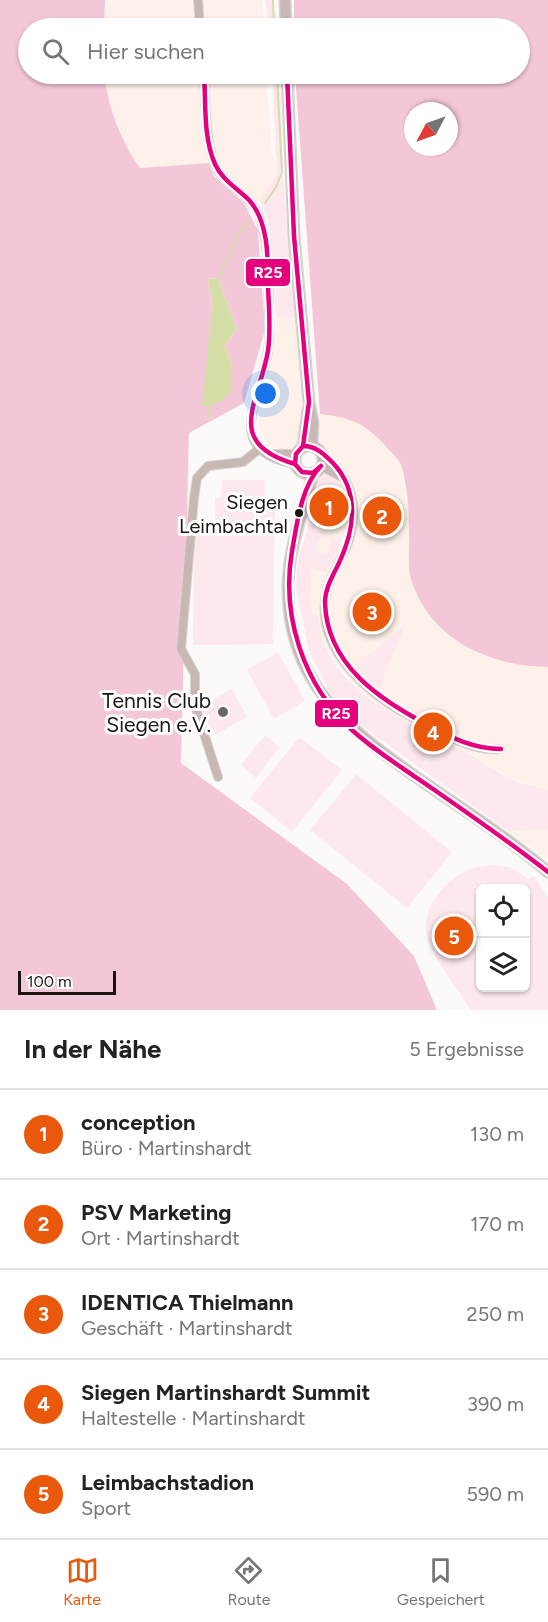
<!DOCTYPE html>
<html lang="de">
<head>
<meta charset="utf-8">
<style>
	body { margin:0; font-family:Figtree,sans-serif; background:#f6f6f6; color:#222 }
	.controls { position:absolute; right:18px; bottom:18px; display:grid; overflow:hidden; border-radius:9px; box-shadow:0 2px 4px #0004 }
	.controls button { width:54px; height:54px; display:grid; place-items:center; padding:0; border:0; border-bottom:2px solid #e0e0e0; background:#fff; color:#222; font:30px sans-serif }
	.compass { position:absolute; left:404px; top:102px; width:54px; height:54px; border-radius:50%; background:#fff; box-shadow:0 2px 4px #0004; rotate:229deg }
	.scale { position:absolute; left:18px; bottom:15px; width:98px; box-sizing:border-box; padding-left:6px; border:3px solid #1b1511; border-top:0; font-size:16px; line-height:21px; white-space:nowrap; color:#1b1511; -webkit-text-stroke:4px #fff; paint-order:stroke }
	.you { position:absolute; left:266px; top:394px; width:21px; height:21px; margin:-15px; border:4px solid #fff; border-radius:50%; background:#1a73e8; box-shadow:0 0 0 9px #1a73e833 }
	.badge { display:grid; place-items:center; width:39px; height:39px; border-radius:50%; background:#ea580c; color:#fff; font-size:20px; font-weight:700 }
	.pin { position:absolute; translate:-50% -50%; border:3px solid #fff; box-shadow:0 2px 6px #0006 }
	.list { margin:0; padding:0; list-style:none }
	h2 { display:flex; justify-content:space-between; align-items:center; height:78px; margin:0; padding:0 24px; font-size:26px }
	h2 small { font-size:20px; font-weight:400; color:#767676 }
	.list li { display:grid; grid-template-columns:39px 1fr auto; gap:18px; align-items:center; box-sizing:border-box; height:90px; padding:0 24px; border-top:2px solid #e0e0e0 }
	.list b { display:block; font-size:22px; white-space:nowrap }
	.list p { margin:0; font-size:20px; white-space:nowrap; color:#767676 }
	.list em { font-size:20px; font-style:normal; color:#767676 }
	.icon { flex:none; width:33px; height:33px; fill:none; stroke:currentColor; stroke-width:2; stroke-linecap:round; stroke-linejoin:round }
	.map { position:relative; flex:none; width:548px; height:1010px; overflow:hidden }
	.search { position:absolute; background:#fff; box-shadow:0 2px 4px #0004; left:18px; right:18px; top:18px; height:66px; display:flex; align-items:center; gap:15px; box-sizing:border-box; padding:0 21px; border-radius:33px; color:#767676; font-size:22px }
	.sheet { height:528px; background:#fff }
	nav { display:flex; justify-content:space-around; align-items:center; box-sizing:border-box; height:84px; border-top:2px solid #e0e0e0; background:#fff; font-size:16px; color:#767676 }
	nav a { display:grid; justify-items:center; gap:3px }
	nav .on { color:#ea580c }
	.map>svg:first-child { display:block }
	.built { fill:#fdf1e9 }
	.green { fill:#fde8ee; fill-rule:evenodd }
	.forest { fill:#f3c7d7; fill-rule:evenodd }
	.water { fill:#d5dea7 }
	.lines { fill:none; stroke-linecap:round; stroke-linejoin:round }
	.stream { stroke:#d5dea7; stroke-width:2 }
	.minor-casing { stroke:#d7d5d4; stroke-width:10 }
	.major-casing { stroke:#d7d5d4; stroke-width:13 }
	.minor { stroke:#c9b7b4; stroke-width:8 }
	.major { stroke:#c9b8b6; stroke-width:10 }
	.bus-1-casing { stroke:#fff; stroke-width:9 }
	.bus-1 { stroke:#e5007d; stroke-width:4.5 }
	.bus-dot { fill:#1b1511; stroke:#fff; stroke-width:2 }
	.poi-dot { fill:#6a6562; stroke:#fff; stroke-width:2 }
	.labels { text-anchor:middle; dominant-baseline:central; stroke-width:6; stroke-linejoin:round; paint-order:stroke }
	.bus-label { font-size:20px; fill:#1b1511; stroke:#fff; text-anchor:end }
	.poi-label { font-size:21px; fill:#1b1511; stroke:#fff; text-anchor:end }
	.line-badge { stroke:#fff; stroke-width:2 }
	.badge-label { font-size:16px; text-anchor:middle; font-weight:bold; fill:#fff }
</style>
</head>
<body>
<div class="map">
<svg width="548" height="1010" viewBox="0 0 548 1010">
	<rect width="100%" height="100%" fill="#fcfaf8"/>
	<path class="built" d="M105,0H262L264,28H104Z
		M104,74H266L272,156L283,175L303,403L302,439L286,451L267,445L259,426L258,407L277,329L268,219L260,200L244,203L214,176L209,163L140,168L128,151L106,93Z
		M320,414L345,416L375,433L400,463L409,512L411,578L476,653L499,660L548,667V790L510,778L466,752L398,719L356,687L329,653L320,631L319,615L313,616L310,599L318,516L310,483L322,463V456L317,448Z
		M548,829V859L508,831Z"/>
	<path class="green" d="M265,0H271L278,18L279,28H269Z
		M272,74H280L283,175L295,317L276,318L268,219L260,200L277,174Z
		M327,474L337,481L347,497L342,496L341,490L322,489L323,500L321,501L320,511H317L315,531L325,533L324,539L319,537L315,551L328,554L331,541L326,537L342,539L327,572L312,568L310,599L313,615H319C319,688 412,724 465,752C480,760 494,771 509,778C521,784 535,786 548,790V829L508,831L359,724L329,692L309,651L296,587L298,560L311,517L317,479Z
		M222,480H265V501H275L273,644L193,645L194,531L215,530V498L221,497Z
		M405,625L378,690L354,667Z
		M278,652L305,701L274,719L247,670Z
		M232,689L247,717L215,735L199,707Z
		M265,735L280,747L256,778L241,765Z
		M298,739H302L342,770L292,832L250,798Z
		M356,774L452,852L407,908L310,830Z
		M493,865L512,868L528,879L534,875L548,898V1010H471C457,988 439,966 429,943C417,914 441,883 466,871C473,867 484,866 493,865ZM526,888V987H480V888Z"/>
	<path class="forest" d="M0,0H105L104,28H28V74H104C108,106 121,141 140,168L209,163L214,176L244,203L258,230L265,330L244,403L189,433L181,763L347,884L414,956L437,1010H0ZM218,278L237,329L225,345L232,366L203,407L212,305L208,279Z
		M294,0H548V667C489,666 430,640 411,579C407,565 410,544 409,529C409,509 407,485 401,465C399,460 394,455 390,451C369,426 353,417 320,414L295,74H520V28H294ZM413,111H449V147H413Z"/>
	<path class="water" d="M218,278L237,329L225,345L232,366L231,392L220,402L202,407L212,305L208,279Z"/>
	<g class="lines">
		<path class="stream" d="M273,0L274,28
			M265,203L276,187L282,172L277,74
			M216,280L228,260L236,237L249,221
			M208,419L209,404"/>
		<defs>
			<path id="minor" d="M198,0L200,28
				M204,74C206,100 204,150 219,172C230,188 251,196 259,215C270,244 268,284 269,315C270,329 270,342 267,356C258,403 224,451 295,464
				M269,454H296
				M322,456C355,477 360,514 346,548C339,564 329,578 326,594C315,651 372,697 416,719C442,732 471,752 501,749
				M321,466L342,477
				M218,777L195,706V674L181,649L194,498L197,478L208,466L243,462L259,449"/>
			<path id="major" d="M285,0L286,28
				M287,74L294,236L309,402L313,422L312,446
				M295 460a14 14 0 1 1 28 0a14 14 0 1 1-28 0Z
				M303,446L308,409
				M313,473C304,511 289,545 288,584C286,682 347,728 419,779C462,809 508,838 548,872"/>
		</defs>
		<use href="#minor" class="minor-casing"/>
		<use href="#major" class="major-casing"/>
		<use href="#minor" class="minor"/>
		<use href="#major" class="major"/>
		<defs>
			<path id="bus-1" d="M204,74C206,103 203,137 215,164C222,180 237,188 249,200C269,222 268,259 268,287C269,308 271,330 268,351C259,403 223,443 295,464
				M287,74L294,236L309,402L303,446
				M321,466C301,486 297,524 292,551C281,616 303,684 352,730C376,752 406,770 433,789C472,816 511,843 548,872
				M321,466L313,473L302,472L295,464L296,454L303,446C316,446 324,454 333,463C361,493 354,532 338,565C332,577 325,589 325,603C327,665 380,700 428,725C452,738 474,749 501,749"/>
		</defs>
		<use href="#bus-1" class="bus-1-casing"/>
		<use href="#bus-1" class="bus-1"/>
	</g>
	<circle class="bus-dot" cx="299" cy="513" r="5"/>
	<circle class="poi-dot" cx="223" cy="712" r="6"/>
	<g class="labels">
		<g class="bus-label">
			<text x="288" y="502">Siegen<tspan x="288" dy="24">Leimbachtal</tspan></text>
		</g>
		<g class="poi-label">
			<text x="211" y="700">Tennis Club<tspan x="211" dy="24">Siegen e.V.</tspan></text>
		</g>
	</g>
	<g class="line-badge">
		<rect x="245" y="258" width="46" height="29" rx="6" fill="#e5007d"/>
		<rect x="314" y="699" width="45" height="29" rx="6" fill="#e5007d"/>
	</g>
	<g class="badge-label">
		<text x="268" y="278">R25</text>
		<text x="336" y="719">R25</text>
	</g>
</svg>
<div class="controls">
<button><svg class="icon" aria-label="locate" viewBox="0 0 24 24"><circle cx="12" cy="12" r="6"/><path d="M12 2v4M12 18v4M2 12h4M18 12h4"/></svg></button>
<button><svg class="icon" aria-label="layers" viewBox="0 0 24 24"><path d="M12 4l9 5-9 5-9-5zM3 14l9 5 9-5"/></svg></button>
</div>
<svg class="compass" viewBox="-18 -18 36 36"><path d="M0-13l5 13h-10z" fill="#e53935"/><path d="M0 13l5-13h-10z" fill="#767676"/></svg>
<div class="scale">100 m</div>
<div class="you"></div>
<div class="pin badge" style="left:329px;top:507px">1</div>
<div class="pin badge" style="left:382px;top:516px">2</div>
<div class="pin badge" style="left:372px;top:612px">3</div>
<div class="pin badge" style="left:433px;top:732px">4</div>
<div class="pin badge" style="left:454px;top:936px">5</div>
<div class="search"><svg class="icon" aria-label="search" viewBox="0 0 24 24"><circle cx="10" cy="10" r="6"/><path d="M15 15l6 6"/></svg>Hier suchen</div>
</div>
<section class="sheet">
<h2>In der Nähe<small>5 Ergebnisse</small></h2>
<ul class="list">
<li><span class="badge">1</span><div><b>conception</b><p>Büro · Martinshardt</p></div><em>130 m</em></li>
<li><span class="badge">2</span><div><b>PSV Marketing</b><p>Ort · Martinshardt</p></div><em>170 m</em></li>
<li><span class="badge">3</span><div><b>IDENTICA Thielmann</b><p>Geschäft · Martinshardt</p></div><em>250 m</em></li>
<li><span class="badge">4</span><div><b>Siegen Martinshardt Summit</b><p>Haltestelle · Martinshardt</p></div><em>390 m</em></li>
<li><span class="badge">5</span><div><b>Leimbachstadion</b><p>Sport</p></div><em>590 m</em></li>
</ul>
</section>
<nav>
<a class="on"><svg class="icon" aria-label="map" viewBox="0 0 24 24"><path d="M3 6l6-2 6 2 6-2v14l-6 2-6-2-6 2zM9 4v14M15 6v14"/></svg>Karte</a>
<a><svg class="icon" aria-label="directions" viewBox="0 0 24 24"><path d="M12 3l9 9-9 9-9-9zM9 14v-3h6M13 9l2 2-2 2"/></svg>Route</a>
<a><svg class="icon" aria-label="saved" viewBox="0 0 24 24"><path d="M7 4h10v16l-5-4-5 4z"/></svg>Gespeichert</a>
</nav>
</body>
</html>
